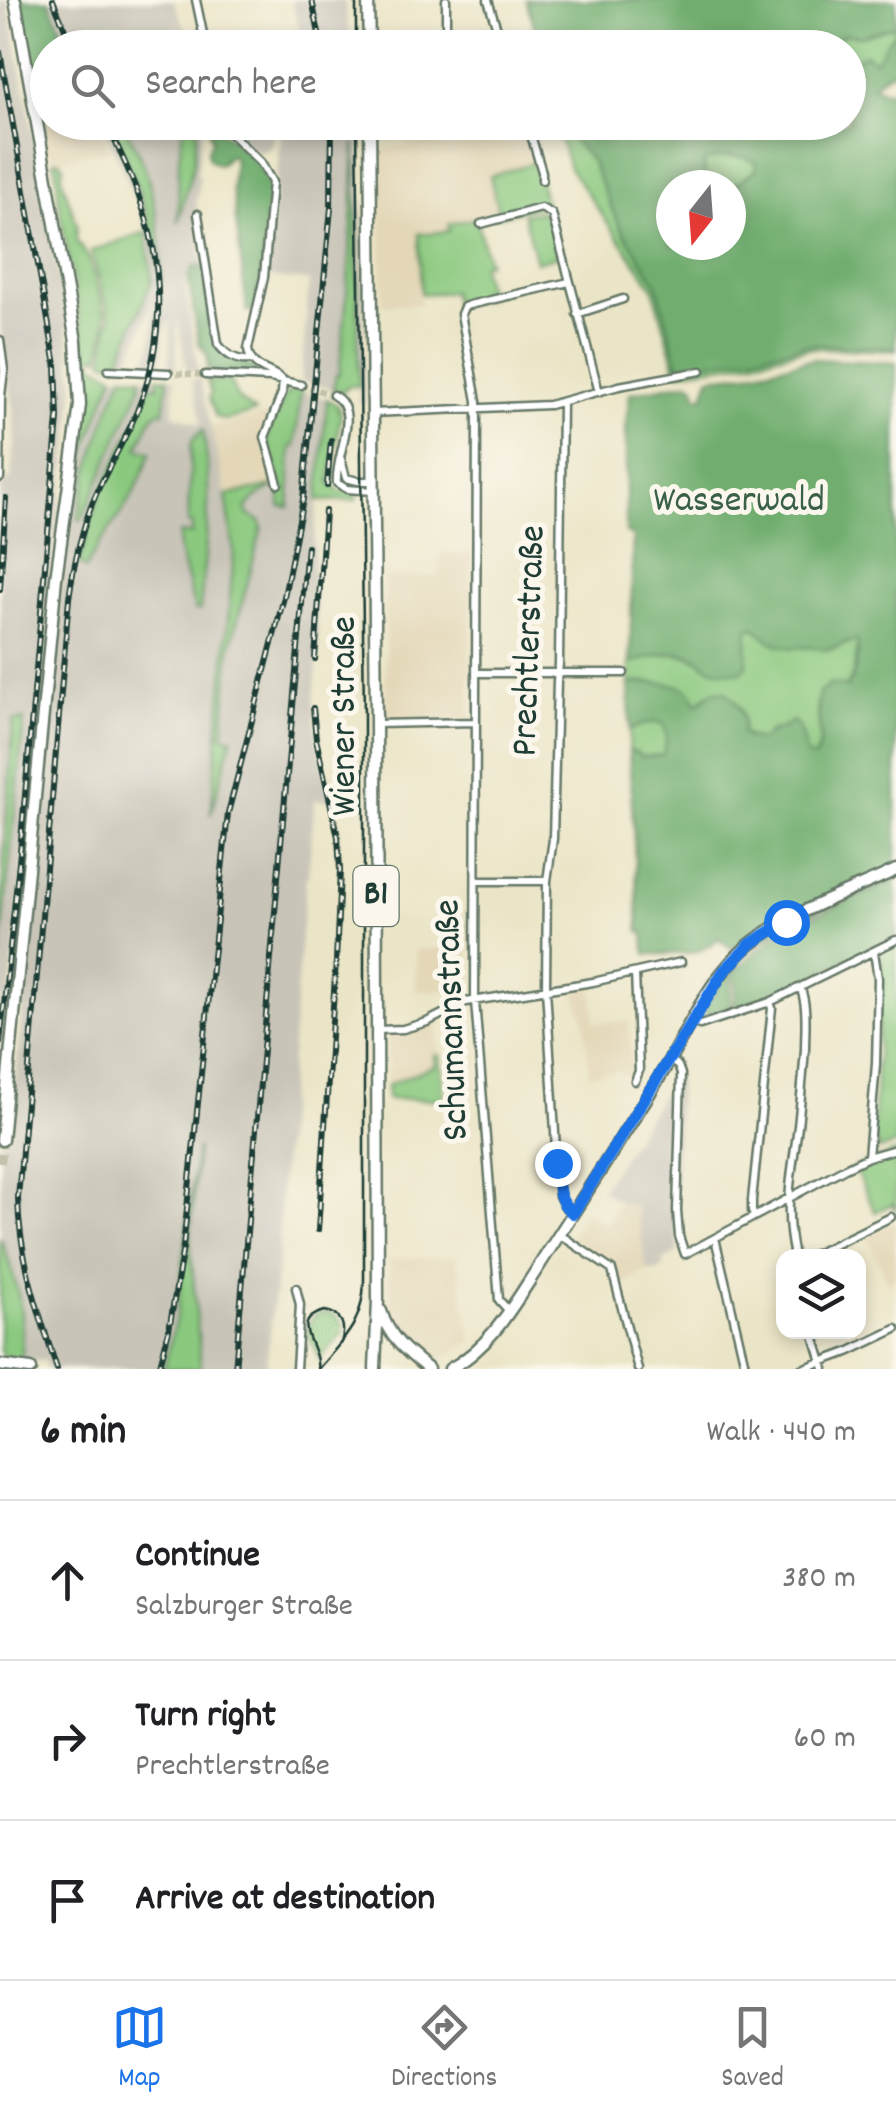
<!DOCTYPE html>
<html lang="en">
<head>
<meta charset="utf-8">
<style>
	body { margin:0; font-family:Dekko,sans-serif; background:#f6f6f6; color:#202124 }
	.controls { position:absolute; right:30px; bottom:30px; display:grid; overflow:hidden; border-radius:20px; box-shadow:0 5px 15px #0003 }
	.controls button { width:90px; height:90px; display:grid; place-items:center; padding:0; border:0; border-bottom:2px solid #e0e0e0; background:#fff; color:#202124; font:50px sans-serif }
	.compass { position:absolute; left:656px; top:170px; width:90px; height:90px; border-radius:50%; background:#fff; box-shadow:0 5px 15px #0003; rotate:197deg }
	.stop { position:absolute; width:30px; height:30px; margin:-22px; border:8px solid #1a73e8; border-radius:50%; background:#fff }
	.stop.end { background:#1a73e8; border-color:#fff; box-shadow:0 2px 10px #0008 }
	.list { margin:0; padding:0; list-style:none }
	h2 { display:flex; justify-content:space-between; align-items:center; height:130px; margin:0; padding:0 40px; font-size:42px }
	h2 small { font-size:32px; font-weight:400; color:#757577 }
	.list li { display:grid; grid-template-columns:65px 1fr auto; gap:30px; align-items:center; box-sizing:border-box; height:160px; padding:0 40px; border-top:2px solid #e0e0e0 }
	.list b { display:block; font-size:38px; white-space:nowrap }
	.list p { margin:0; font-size:32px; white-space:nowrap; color:#757577 }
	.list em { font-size:32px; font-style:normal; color:#757577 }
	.icon { flex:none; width:55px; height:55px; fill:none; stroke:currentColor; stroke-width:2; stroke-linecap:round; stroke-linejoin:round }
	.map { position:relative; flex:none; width:896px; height:1369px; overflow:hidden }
	.search { position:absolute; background:#fff; box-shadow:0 5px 15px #0003; left:30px; right:30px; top:30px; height:110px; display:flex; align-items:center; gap:25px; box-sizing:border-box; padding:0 35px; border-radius:55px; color:#757577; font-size:38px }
	.sheet { height:610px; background:#fff }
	nav { display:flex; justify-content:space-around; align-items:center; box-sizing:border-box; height:140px; border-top:2px solid #e0e0e0; background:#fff; font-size:28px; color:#757577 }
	nav a { display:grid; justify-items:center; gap:5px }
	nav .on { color:#1a73e8 }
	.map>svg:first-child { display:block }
	.built { fill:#e3d7b7 }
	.industrial { fill:#c8c4b8; fill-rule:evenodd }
	.green { fill:#8bc97f; stroke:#55835a; stroke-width:2.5 }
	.forest { fill:#70ad6e; stroke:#487551; stroke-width:2.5; fill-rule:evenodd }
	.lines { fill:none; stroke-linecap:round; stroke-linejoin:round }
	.street-tunnel { stroke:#c2c3aa; stroke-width:6; stroke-dasharray:6 3; stroke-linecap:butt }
	.primary-tunnel { stroke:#c2c3aa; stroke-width:10; stroke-dasharray:10 5; stroke-linecap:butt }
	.street-casing { stroke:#667867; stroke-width:11 }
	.secondary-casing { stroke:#667867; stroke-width:15 }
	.primary-casing { stroke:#667867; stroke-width:15 }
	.street { stroke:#fff; stroke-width:6 }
	.secondary { stroke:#fff; stroke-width:10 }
	.primary { stroke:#fff; stroke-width:10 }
	.tram { stroke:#1f3d34; stroke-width:2.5 }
	.rail-casing { stroke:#1f3d34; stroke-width:6 }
	.rail { stroke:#fbf7ec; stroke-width:2.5; stroke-dasharray:8; stroke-linecap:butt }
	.route { stroke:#1a73e8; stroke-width:12 }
	.labels { text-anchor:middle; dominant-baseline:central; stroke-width:10; stroke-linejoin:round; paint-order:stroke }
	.shield { fill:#fbf7ec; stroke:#61756b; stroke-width:2.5 }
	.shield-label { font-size:35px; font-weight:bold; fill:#1f3d34 }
	.park-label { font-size:38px; fill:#3a6047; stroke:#fbf7ec }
	.street-label { font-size:38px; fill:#1f3d34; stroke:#fbf7ec }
</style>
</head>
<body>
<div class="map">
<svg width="896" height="1369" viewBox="0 0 896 1369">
	<rect width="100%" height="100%" fill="#fbf7ec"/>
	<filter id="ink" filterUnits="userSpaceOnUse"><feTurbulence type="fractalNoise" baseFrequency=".01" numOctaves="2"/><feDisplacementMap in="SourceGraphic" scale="20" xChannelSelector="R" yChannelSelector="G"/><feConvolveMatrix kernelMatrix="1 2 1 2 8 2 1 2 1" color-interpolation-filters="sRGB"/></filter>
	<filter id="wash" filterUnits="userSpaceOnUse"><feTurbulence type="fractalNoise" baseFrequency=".0048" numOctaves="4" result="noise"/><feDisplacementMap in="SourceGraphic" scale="40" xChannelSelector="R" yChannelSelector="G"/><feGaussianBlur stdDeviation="2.25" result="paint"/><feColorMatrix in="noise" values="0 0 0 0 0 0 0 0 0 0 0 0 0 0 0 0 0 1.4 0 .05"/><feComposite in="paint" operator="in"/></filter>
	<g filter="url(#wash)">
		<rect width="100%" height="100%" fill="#ebe5c7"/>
		<path class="built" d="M47,84L48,122L98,123L109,150L54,161L48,150L36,86Z
			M518,123H524L536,162L490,176L498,213L450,224V231L419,234L421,304L382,305L381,149L461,137Z
			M262,415L269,417L263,438L274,473L275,486L226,495L211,427Z
			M440,553H472L470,717L469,720L386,721L385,577L440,576Z
			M416,949H468V991H416Z
			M591,986L594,1000V1023L629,1021L632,1074L630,1077L618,1071L589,1074L585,1024L574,989Z
			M436,1020L440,1055L435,1056L436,1065L387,1085V1035L400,1034Z
			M620,1202L637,1206L647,1270L619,1286L614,1265L575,1240L572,1234L586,1213L605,1225Z
			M896,1221V1277L888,1282L866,1235Z
			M456,1256L472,1342L433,1363L395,1326L391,1312L389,1260Z"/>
		<path class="industrial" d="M0,0H8L67,325L74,385L70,439L50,571L0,1100V490L7,479L11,480L15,444L14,411L0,323Z
			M49,0H173L193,47H187L174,15L183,47H69Z
			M292,0H344L351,47H303Z
			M102,123H184L179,158V222L194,162L198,123H204L197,173L200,176L196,200L203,267H193L191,276L184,279L198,370H187L177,315L176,369H169L171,319L164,332L159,368L144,367L145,358L149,357L153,333L154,299L126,366L118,365L152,280L146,232L138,204Z
			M222,123H276L273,145L266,151L255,152Z
			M282,123H361L365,403H359L355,178L345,328L339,374L336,375L333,389L301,381L309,281L267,277Z
			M114,375H123L109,409L97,445L87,478L79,519H82L127,421L141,386L142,377H158V387L150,386L139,415L100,494L79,563L85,569L136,490L144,472L151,452L137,449L151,419L157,412H164L168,378H175L173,414L199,424L202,423L192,379H200L211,427L231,518L234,552L212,813L232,739L223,736L230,649L262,528L260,521L249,515L246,509L255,497L281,485L280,506H289L292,476L289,471L291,447L295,445L301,391L327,399L314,542L313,571L319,642L314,699L316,736L332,799L315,800L308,876L306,877L280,1190L279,1251L266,1367L256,1369H201L190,1240L193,1188L177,1313L164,1369H47L45,1361L21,1360L23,1329L21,1303L0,1237V1139L7,1140L11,1128L62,574L73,501L88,444ZM193,439L207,449L209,471V497L200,610L195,609L192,594V523L188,522L191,446Z
			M676,1073L678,1074L675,1211L678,1249L675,1254L662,1261L664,1266L657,1271L647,1270L636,1206L620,1202L601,1190Z"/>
		<path class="green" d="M891,26L896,29V32C881,43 885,53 874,61L861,57L849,62L848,48H825L845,34L862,36Z
			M110,123H122C153,169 160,224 162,279L160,280C154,223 134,174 110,123Z
			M184,123H198L194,162L178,223L179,158Z
			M555,123H565L570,137L591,161L620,227L656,282L678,364L686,365L751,356L812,344L896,348V351L810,348L752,361L678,372L674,362L653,287L569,168Z
			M355,142L359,386H348L342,392L333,389L336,375L339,374C348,297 353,219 355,142Z
			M718,157H745L756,162V170L731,187L709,185L705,173L704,161Z
			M59,160L64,166L62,170L63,183L77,225L76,241L89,258L105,314L106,326L100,356L91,357L92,363L114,375L88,444L73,501C79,465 87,429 87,393C87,336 72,278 62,223C58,202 58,181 54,161Z
			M536,162L545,204L499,216L490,176Z
			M540,211L550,221L558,256L536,262L523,214Z
			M476,218L488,262L481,265L489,297L454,306L452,292L421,294L419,234L449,231V224Z
			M146,232L152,280L118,365L104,360V356L110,317L91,251Z
			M123,375L142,377L141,386L82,520L78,519C87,469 103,421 123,375Z
			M158,377L168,378L164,412H157L151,419L138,448L151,452C144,472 136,491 124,509C111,529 95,547 86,569L79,563L100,494L139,415L150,385L158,387Z
			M207,380L231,381C234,398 241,402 255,412L225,420L216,417L209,398L211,394Z
			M294,390L301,391L295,446L291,447C289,468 292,486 289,507L280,506L281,485L268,445V433L286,394Z
			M327,399L337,405L341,415L330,482L339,491L356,493V500L318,501Z
			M203,430C214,490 205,550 200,610H195L179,550V534H192V524L188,523L191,446L193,439Z
			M275,486L255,498L246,509L249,515L260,521L262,527L230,649L223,735L232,738L211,815L234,552L226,495Z
			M754,626C775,645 780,646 808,647C817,647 824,651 833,649C842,646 848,642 857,641C858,651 856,658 854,668C850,692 837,692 817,702C817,720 825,743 814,758L807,757L799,727L772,730L761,740C738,738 723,711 708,694L697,704L667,684L629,683L630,663C655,656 683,646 705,665L747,641L748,629Z
			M24,720L0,959C0,880 9,801 13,721Z
			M648,722L664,724L667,738L664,755L641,757L636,752L629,751L630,730Z
			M896,944V1144L879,1150L873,1135L882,952Z
			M440,1055L444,1099H387V1085L436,1065L434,1056Z
			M197,1147L190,1240L201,1369H164L177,1313Z
			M896,1152V1210L892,1204L875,1212L854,1168Z
			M0,1237C18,1285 25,1308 21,1360L4,1358L0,1351Z
			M326,1312C337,1315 344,1322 343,1333L319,1359C314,1342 299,1331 315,1315Z"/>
		<path class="forest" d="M21,0H49L69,47L48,48L47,84L36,86Z
			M526,0H896V29L891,27L862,36L845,34L825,47H541Z
			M896,32V71L886,74L873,85L885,91H896V348L812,344L751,356L686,365L678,364L656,282L620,227L591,161L570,137L565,123L848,122L849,62L866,54L874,61C885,53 881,43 896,32ZM728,156L745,157L756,162V170L731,187V245H671V185H709L705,173L704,161Z
			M212,126H217C237,146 265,161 270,191L262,274L255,311H247L232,187L234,158L229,155L219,165L209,160L207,152L212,140L209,129Z
			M193,267H203L208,284L205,295L211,302V315L207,322L213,330L218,348L265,374L207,371L208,356L199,343L188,277L190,276Z
			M812,359L896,363V867L741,949L731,948L718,938C701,959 672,953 647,954L645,950L644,934L639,931L629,751L636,752L641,757L663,755L667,738L664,724C651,720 642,725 630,730L629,683C646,683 673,680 688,690C692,693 695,699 697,704L714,691H725C739,702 747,715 742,733L746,737L761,740C772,728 781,732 792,721L799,727L807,756L814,758C827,741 815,713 819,693L831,684L847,687C856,677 859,654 857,641L845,643L827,650L808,647L793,648L779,645L770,641L754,627L748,629L747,666L741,672C731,671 718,672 709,667C704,664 700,660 695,657C676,647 649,658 630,663L633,536L626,533V421L630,393L689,382L695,386L697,395L704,396L710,377L748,373Z
			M896,874V877C854,896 756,931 733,970C728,981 734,995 730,1008L709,1015L704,1013C707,1000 715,989 723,979C764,924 835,902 896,874Z
			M896,880V936L764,1001L733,1012L736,995L734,973C776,926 840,906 896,880Z"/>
	</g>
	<g filter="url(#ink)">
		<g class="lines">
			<path class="street-tunnel" d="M168,373L205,375
				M301,385L333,395"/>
			<path class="primary-tunnel" d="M0,1163L2,1140"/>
			<defs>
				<path id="street" d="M196,0L206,48
					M446,0V48
					M488,0L503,48
					M219,122L261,163L272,182L264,277L248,349C250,369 270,369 283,380L282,393L265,437L278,484
					M527,122L542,172V180
					M198,214L218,344C225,354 237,362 250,360
					M481,224L541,208L552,214L599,392
					M577,314L623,299
					M0,340L4,370L1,396L0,478
					M108,370L168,373
					M205,375L270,378L301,385
					M333,395C363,411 334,455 337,483L347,489L373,491
					M562,402L559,664L557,681L553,839L547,881L546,989L559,1196L566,1208L573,1213
					M373,413L549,405L619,386L701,371
					M341,459L346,478L358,481H372
					M476,673H624
					M376,724L476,722
					M476,881H547
					M692,1022L700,1025L770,1002L896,940
					M378,1030L403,1029L427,1022L466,1002L593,982L681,962
					M671,1061L678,1066L681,1074L677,1211L679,1236L685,1254L845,1168L868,1157L896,1149
					M635,1081L639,1071L635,973
					M868,1157L876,1064L878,978L874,952
					M754,1216L752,1211V1200L772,1008L770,1002
					M559,1234L612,1270L638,1369
					M715,1238L746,1369
					M794,1256C783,1209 792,1173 798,1126C801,1100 803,1074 805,1049C805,1029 808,1005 800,987
					M811,1256L891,1217
					M509,1311L499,1300L475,1001L477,401L461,314L464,307L469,305L569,282
					M813,1332L824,1369
					M296,1369L300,1305L296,1288
					M802,1369L848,1352L896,1329"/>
				<path id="secondary" d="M0,1365L31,1369"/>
				<path id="primary" d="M368,0L369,48
					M370,122L376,724L378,1300L375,1369
					M2,1140L56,578L80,405L76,341L15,0
					M381,1311C389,1338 407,1352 428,1369
					M450,1369C491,1347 514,1304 539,1266C580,1202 622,1138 662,1073C685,1035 704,989 736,957C775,917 845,894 896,870"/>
			</defs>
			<use href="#street" class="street-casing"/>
			<use href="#secondary" class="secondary-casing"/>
			<use href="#primary" class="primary-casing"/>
			<use href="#street" class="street"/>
			<use href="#secondary" class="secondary"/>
			<use href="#primary" class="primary"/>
			<path class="tram" d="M356,0V48
				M317,1369C321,1346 286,1321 325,1311C343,1314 346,1327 341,1343
				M318,1369C345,1338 363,1323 364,1281V717L357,122"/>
			<defs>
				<path id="rail" d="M53,0L73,48
					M312,0L322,48
					M0,52L56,365L58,418L20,852L0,1042
					M327,486L331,440
					M0,589L6,498
					M315,659L325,511
					M313,708L316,739L338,837L340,870L336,961L318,1230
					M57,1369C39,1313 19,1258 18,1198L69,598C74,562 82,527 96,494C107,470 120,448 131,425C164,354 167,273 140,200C131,173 118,148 106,122
					M159,1369L169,1330L183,1247L228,813L284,597L303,499L331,208L332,122
					M235,1369L307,546"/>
			</defs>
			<use href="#rail" class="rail-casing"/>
			<use href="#rail" class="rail"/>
		</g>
	</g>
	<g class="lines" filter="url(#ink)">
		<path class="route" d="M557,1163C558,1182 556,1201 573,1213L724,971L752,943L786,922"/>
	</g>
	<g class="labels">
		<rect class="shield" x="353.5" y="866" width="45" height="60" rx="8"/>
		<g class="shield-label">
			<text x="376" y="896">B1</text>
		</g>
		<g class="park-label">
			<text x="739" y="502">Wasserwald</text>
		</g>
		<g class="street-label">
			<text transform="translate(531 641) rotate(-88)">Prechtlerstraße</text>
			<text transform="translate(346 716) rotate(-90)">Wiener Straße</text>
			<text transform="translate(454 1020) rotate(-92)">Schumannstraße</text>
		</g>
	</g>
</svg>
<div class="controls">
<button><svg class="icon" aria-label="layers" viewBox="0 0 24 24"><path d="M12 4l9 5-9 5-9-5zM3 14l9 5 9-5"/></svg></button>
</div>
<svg class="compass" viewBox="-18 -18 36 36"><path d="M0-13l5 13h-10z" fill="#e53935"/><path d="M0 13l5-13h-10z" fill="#757577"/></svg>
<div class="stop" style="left:786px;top:922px"></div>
<div class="stop end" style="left:557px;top:1163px"></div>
<div class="search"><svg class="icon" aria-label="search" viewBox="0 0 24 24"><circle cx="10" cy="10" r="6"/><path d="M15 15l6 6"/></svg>Search here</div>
</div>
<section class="sheet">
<h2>6 min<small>Walk · 440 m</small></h2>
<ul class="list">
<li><svg class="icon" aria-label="ahead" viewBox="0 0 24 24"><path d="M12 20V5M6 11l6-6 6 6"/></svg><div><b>Continue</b><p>Salzburger Straße</p></div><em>380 m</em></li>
<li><svg class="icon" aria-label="right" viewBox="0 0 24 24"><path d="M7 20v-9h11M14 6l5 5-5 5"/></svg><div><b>Turn right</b><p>Prechtlerstraße</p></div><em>60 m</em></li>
<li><svg class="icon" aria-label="arrive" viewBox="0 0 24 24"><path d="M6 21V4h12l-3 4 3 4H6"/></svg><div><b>Arrive at destination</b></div></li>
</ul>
</section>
<nav>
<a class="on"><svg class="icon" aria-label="map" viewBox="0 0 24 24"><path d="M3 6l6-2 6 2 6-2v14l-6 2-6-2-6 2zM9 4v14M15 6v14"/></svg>Map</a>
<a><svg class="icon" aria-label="directions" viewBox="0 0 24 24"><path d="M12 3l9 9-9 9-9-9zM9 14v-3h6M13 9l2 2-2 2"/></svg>Directions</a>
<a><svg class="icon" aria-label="saved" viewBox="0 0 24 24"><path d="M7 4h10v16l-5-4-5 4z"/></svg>Saved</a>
</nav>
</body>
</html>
